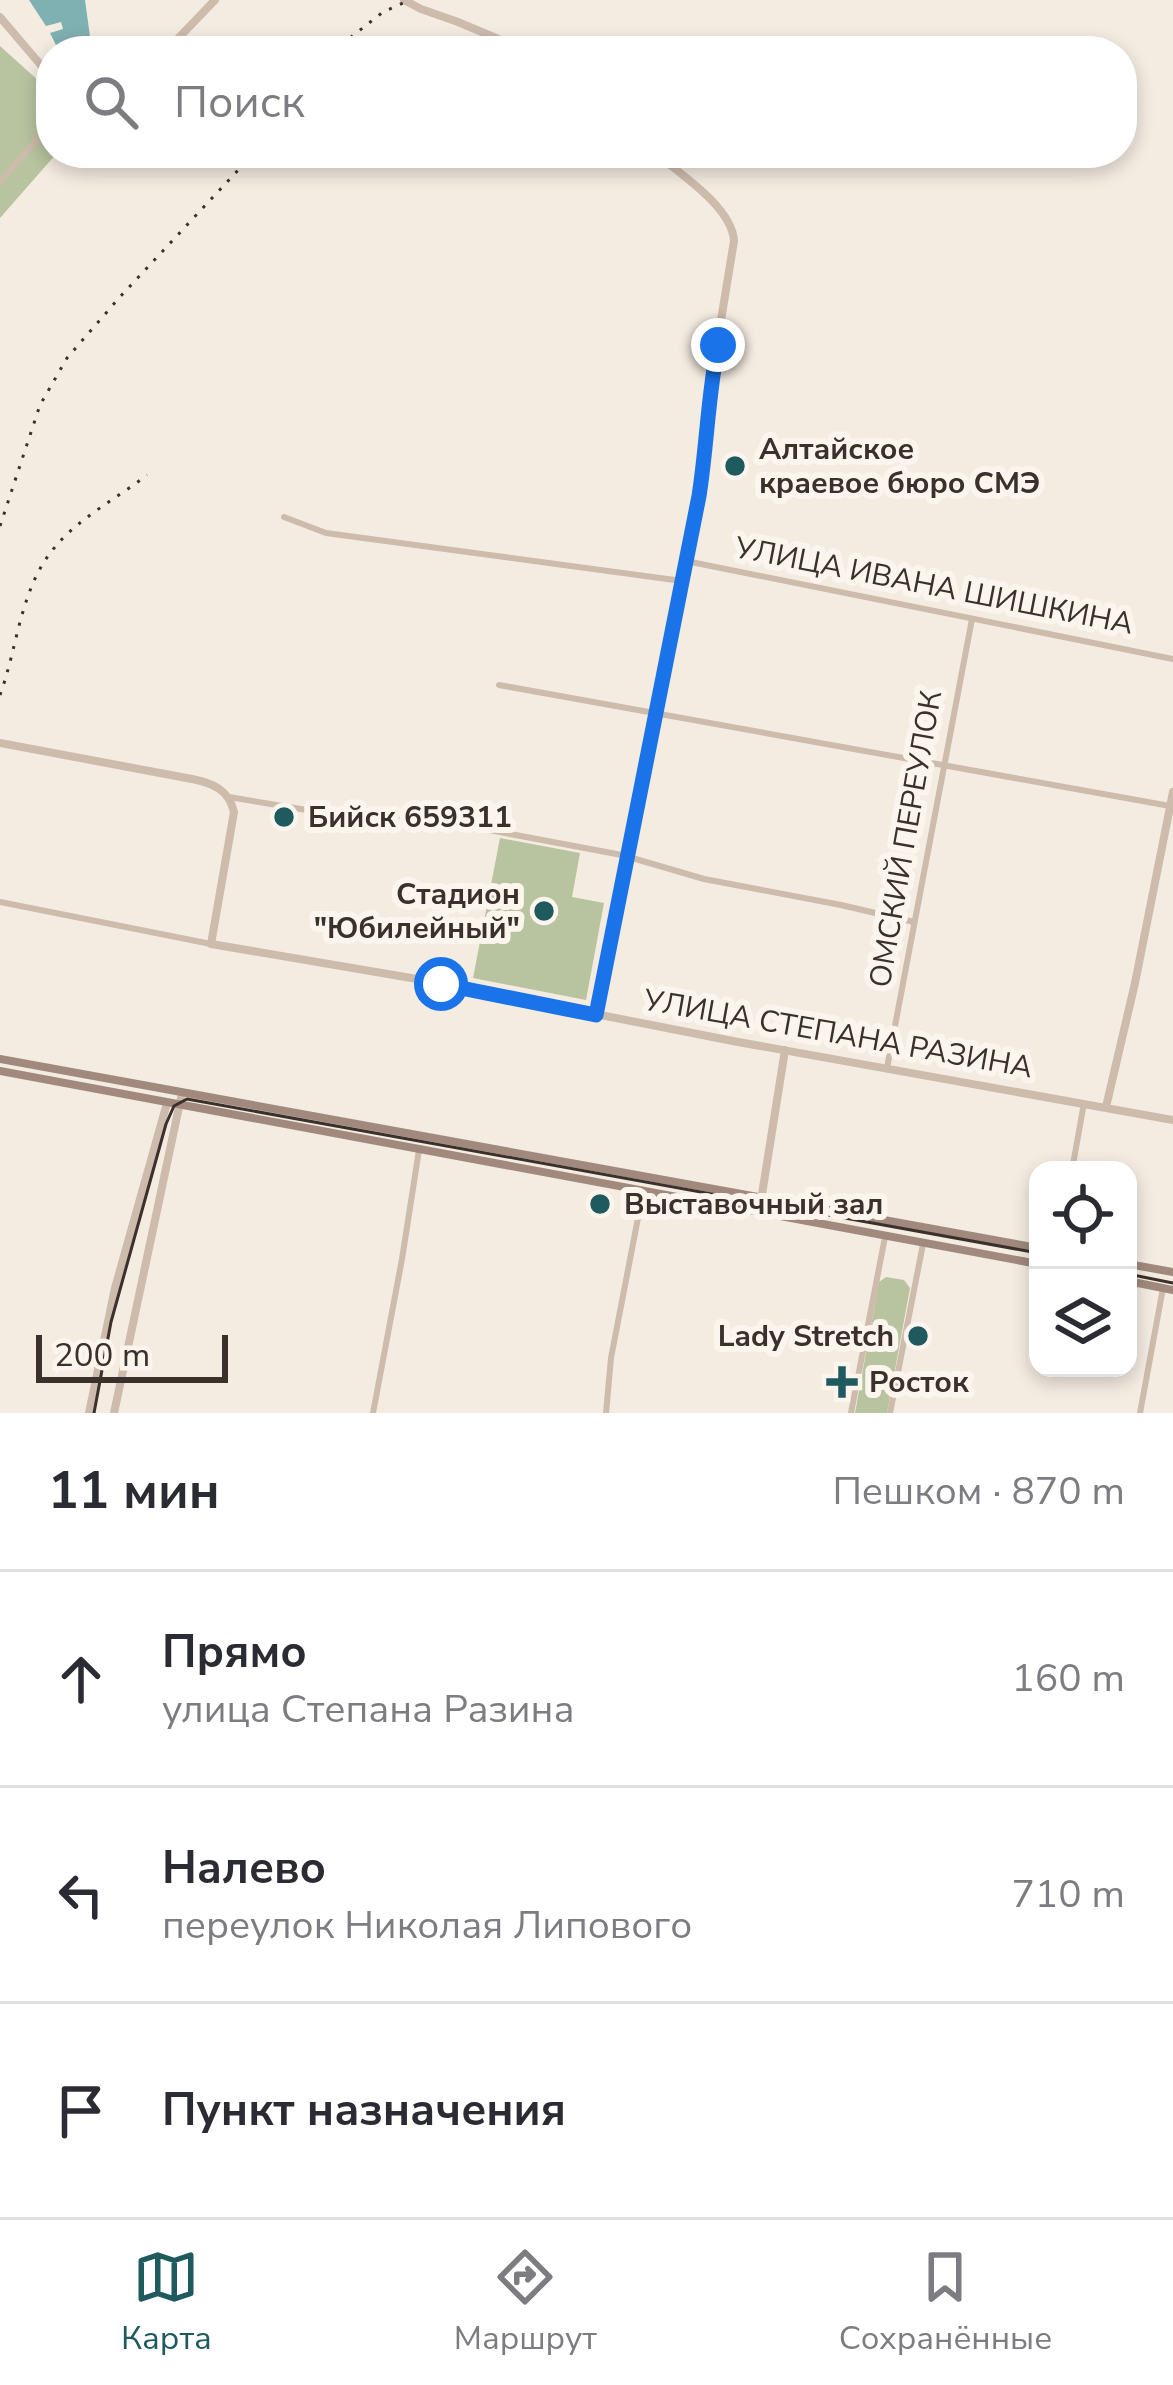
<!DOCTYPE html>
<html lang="ru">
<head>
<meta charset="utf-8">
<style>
	body { margin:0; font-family:"Nunito Sans",sans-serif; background:#f2f2f3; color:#2b2b33 }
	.controls { position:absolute; right:36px; bottom:36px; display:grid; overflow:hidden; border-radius:24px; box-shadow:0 6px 18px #0003 }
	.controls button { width:108px; height:108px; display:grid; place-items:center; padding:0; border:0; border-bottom:3px solid #e1e1e2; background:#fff; color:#2b2b33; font:60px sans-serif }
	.scale { position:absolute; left:36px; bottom:30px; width:192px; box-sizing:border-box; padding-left:12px; border:6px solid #3b302b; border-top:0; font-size:33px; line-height:42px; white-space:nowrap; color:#3b302b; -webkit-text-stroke:9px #fbf5ee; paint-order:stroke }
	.stop { position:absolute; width:36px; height:36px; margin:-27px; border:9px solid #1a73e8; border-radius:50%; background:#fff }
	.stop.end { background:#1a73e8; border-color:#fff; box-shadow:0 3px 12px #0008 }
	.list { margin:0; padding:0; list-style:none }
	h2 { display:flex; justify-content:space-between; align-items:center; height:156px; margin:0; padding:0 48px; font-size:51px }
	h2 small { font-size:39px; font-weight:400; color:#7c7c81 }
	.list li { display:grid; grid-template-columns:78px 1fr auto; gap:36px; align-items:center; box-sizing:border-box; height:216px; padding:0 48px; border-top:3px solid #e1e1e2 }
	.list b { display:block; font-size:45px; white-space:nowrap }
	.list p { margin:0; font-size:39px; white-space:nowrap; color:#7c7c81 }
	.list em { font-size:39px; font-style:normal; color:#7c7c81 }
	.icon { flex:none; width:66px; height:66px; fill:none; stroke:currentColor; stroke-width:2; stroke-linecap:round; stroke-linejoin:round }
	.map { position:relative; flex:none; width:1173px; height:1413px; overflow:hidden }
	.search { position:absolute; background:#fff; box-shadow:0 6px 18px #0003; left:36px; right:36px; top:36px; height:132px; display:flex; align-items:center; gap:30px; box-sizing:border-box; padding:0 42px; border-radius:48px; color:#7c7c81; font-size:45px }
	.sheet { height:804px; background:#fff }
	nav { display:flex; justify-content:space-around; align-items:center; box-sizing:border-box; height:168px; border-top:3px solid #e1e1e2; background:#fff; font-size:33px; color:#7c7c81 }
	nav a { display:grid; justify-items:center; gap:6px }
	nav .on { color:#1f5a5e }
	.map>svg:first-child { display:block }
	.green { fill:#b8c4a0 }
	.water { fill:#7fb0b2 }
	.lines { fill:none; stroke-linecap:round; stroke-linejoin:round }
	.minor { stroke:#cdbbac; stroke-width:6 }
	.tertiary { stroke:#cdbbac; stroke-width:8 }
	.secondary { stroke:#a18a7d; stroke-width:8 }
	.tram { stroke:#3b302b; stroke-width:3 }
	.rail { stroke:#3b302b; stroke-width:3; stroke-dasharray:3 9; stroke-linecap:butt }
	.route { stroke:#1a73e8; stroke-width:15 }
	.poi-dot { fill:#1f5a5e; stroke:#fbf5ee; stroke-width:4.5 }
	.labels { text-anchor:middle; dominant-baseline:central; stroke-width:12; stroke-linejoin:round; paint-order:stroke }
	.poi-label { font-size:30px; font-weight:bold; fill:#3b302b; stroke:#fbf5ee; text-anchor:start }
	.street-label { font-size:30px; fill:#3b302b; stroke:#fbf5ee }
</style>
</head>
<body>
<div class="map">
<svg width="1173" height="1413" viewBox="0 0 1173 1413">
	<rect width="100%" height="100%" fill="#f4ebe1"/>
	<path class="green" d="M0,46L51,92V153H57L0,218Z
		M500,838L580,853L572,897L604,903L586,1000L473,978Z
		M886,1277L904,1280L910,1288L887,1413H855L879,1282Z"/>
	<path class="water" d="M29,0H85L92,51H59L50,33L63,29L61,22L46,26Z"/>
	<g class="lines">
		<path class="minor" d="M0,182L51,123
			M284,517L326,533L682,581
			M686,561L1173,659
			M499,685L1170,806
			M229,797L325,813L352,808L462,825L622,855L704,879L841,905L914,922
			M0,902L211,944
			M887,1068L972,619
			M1072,1170L1084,1103
			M373,1413L402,1259L419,1150
			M606,1413L611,1358L643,1192
			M851,1413L885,1237
			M890,1413L923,1244
			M1140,1413L1163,1288"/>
		<path class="tertiary" d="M404,0L421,9L458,22L527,51
			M0,17L51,77
			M166,51L215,0
			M0,743L192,779C213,783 229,790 234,812L211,944L417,979L738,1042L1173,1120
			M596,1015L699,495L705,455L710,387L734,241C732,207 680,174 655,153
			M1106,1107L1135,983L1173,792
			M759,1213L785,1050
			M89,1413L115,1288L167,1103
			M114,1413L182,1093"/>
		<path class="secondary" d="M0,1059L1038,1248
			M0,1071L1038,1264
			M1128,1264L1173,1272
			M1128,1281L1173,1290"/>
		<path class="tram" d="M1128,1274L1173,1283
			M94,1413L111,1322L166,1124L174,1106L187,1099L1038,1253"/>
		<path class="rail" d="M341,45L383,12L410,0
			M0,526L40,405L67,358L119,298L254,153
			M0,695C17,649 20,592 51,552C75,520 116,499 147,475"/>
	</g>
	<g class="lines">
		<path class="route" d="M441,984L596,1015L699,496C707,445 708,395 718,345"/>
	</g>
	<g class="poi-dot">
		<circle cx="735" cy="466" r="12"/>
		<circle cx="284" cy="817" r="12"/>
		<circle cx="544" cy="911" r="12"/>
		<circle cx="600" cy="1204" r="12"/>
		<circle cx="918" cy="1336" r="12"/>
		<path d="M836 1364h12v12h12v12h-12v12h-12v-12h-12v-12h12z"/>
	</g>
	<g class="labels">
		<g class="poi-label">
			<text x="759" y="449">Алтайское<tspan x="759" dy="34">краевое бюро СМЭ</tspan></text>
			<text x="308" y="817">Бийск 659311</text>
			<text x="520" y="894" text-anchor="end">Стадион<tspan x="520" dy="34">"Юбилейный"</tspan></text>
			<text x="624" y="1204">Выставочный зал</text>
			<text x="894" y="1336" text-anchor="end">Lady Stretch</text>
			<text x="869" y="1382">Росток</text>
		</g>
		<g class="street-label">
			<text transform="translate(934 586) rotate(11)">УЛИЦА ИВАНА ШИШКИНА</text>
			<text transform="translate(906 839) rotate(-80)">ОМСКИЙ ПЕРЕУЛОК</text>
			<text transform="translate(838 1034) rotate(10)">УЛИЦА СТЕПАНА РАЗИНА</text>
		</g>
	</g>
</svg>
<div class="controls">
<button><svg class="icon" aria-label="locate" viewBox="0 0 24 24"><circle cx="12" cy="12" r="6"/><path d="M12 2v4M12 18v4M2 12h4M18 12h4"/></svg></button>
<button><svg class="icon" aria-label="layers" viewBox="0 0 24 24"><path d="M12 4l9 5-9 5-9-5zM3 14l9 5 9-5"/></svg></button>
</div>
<div class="scale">200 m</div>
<div class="stop" style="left:441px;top:984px"></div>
<div class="stop end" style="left:718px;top:345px"></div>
<div class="search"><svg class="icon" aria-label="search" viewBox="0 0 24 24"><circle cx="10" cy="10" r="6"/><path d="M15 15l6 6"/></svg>Поиск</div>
</div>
<section class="sheet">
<h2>11 мин<small>Пешком · 870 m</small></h2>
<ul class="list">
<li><svg class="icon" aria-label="ahead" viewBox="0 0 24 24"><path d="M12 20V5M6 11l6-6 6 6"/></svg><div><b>Прямо</b><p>улица Степана Разина</p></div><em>160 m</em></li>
<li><svg class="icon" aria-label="left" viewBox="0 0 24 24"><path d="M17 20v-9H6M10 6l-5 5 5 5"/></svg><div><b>Налево</b><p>переулок Николая Липового</p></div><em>710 m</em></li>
<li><svg class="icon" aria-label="arrive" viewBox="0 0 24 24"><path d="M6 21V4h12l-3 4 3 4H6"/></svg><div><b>Пункт назначения</b></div></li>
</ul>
</section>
<nav>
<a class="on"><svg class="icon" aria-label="map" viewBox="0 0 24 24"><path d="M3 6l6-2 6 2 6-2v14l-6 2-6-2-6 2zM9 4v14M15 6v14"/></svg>Карта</a>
<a><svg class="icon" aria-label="directions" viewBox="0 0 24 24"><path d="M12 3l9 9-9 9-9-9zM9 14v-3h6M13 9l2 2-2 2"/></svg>Маршрут</a>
<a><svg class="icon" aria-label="saved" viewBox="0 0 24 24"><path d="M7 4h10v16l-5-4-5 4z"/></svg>Сохранённые</a>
</nav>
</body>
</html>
